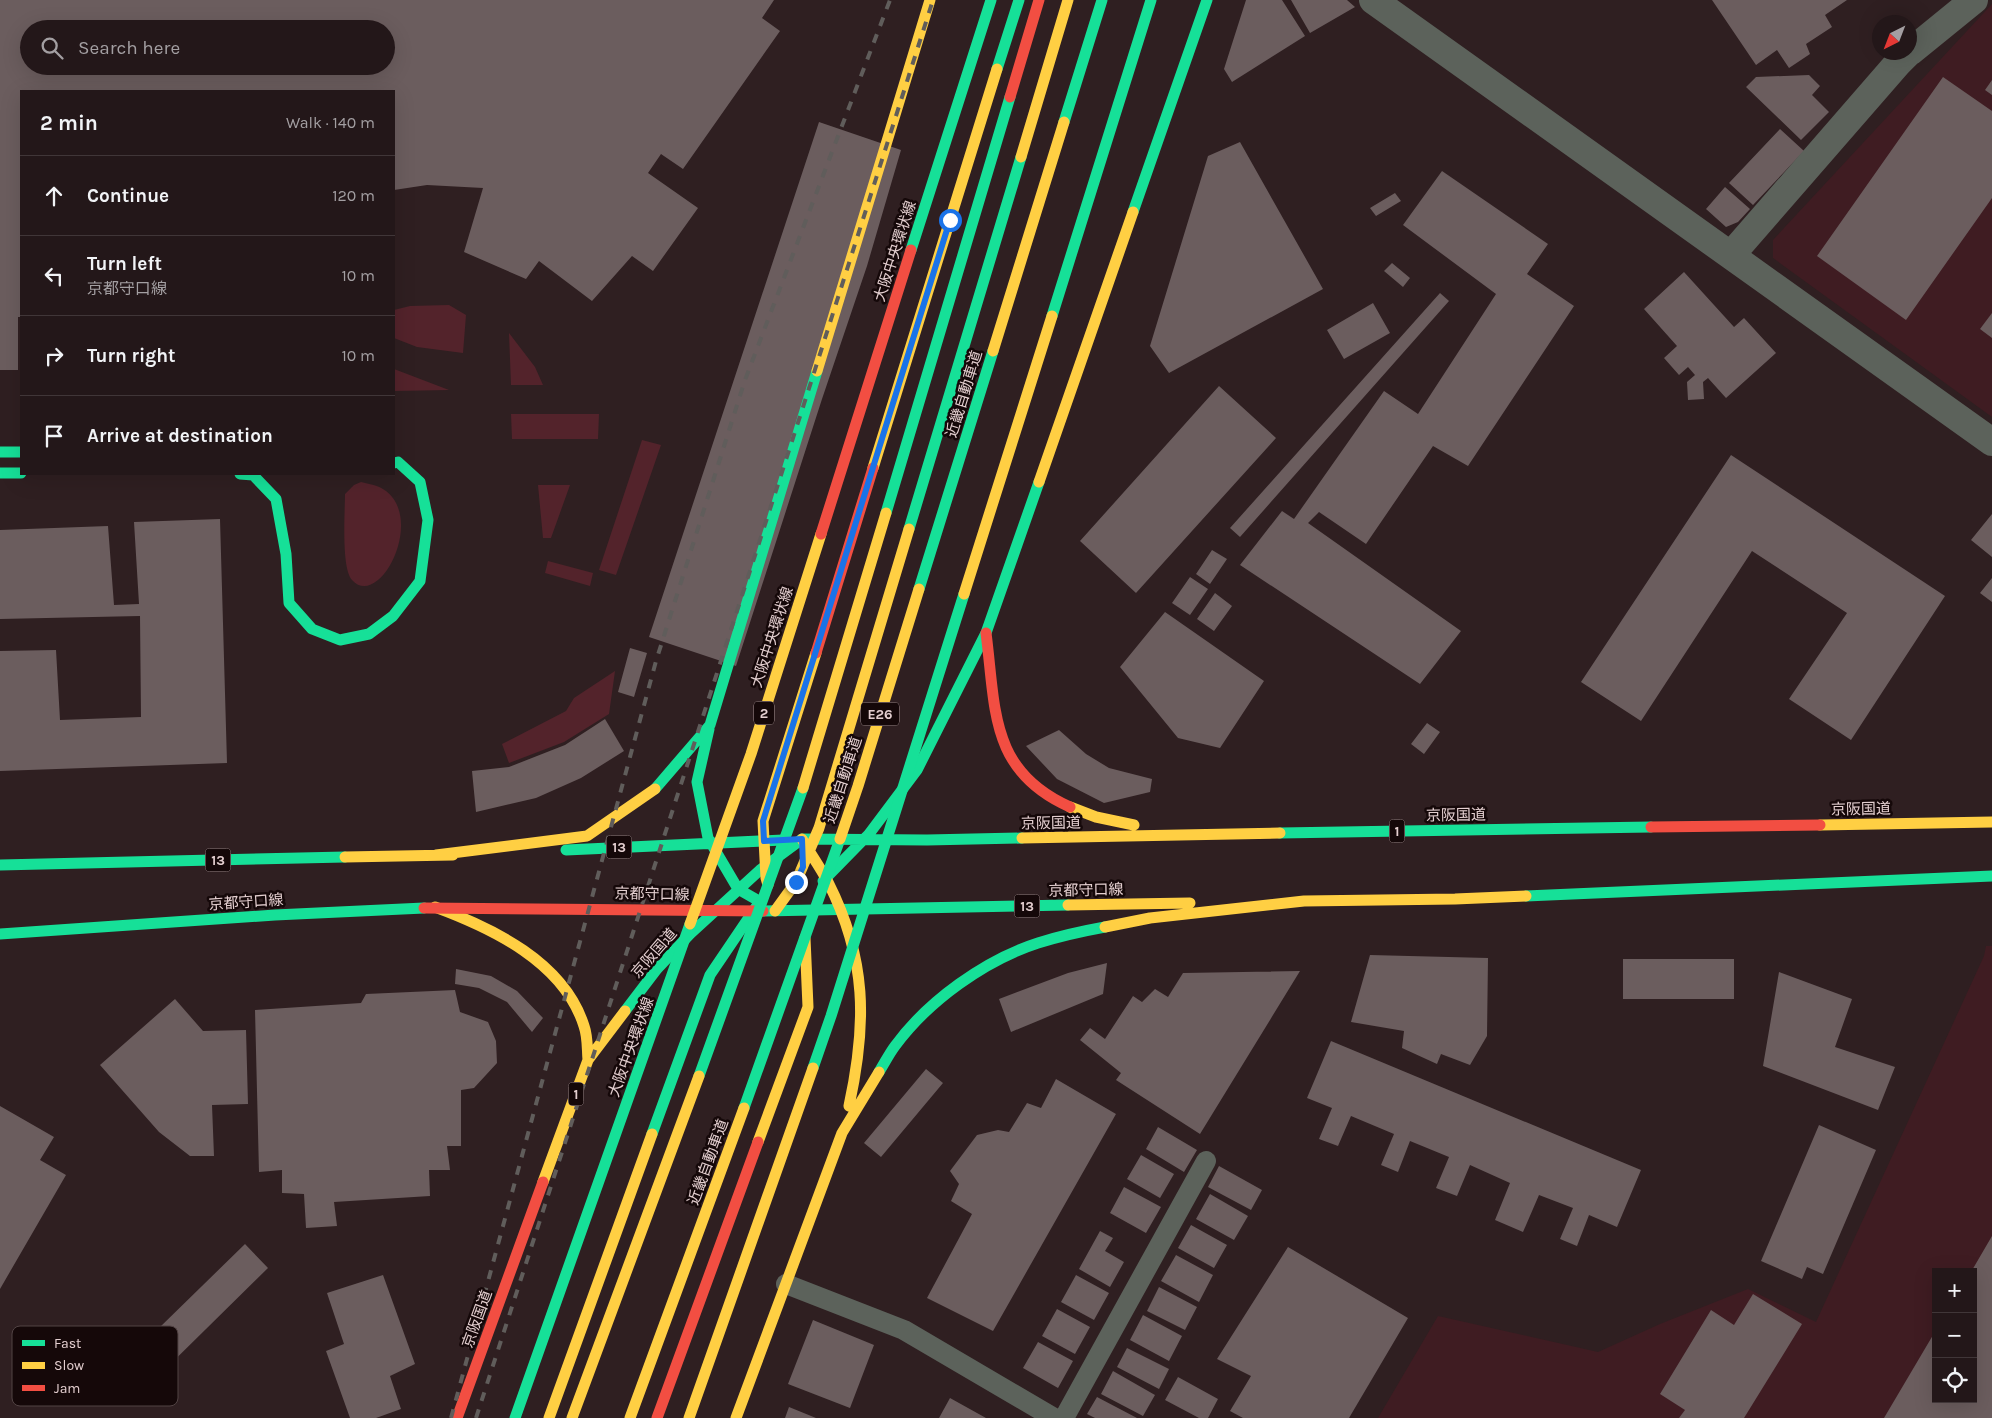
<!DOCTYPE html>
<html lang="en">
<head>
<meta charset="utf-8">
<style>
	body { margin:0; font-family:Karla,"Noto Sans JP",sans-serif; background:#2f2426; color:#f1f3f6 }
	.controls { position:absolute; right:15px; bottom:15px; display:grid; overflow:hidden; border-radius:0px; box-shadow:0 5px 20px #0002 }
	.controls button { width:45px; height:45px; display:grid; place-items:center; padding:0; border:0; border-bottom:1px solid #403638; background:#231719; color:#f1f3f6; font:25px sans-serif }
	.compass { position:absolute; left:1872px; top:15px; width:45px; height:45px; border-radius:50%; background:#231719; box-shadow:0 5px 20px #0002; rotate:222deg }
	.stop { position:absolute; width:15px; height:15px; margin:-11px; border:4px solid #1a73e8; border-radius:50%; background:#fff }
	.stop.end { background:#1a73e8; border-color:#fff; box-shadow:0 1px 5px #0008 }
	.list { margin:0; padding:0; list-style:none }
	h2 { display:flex; justify-content:space-between; align-items:center; height:65px; margin:0; padding:0 20px; font-size:21px }
	h2 small { font-size:16px; font-weight:400; color:#a39fa2 }
	.list li { display:grid; grid-template-columns:32px 1fr auto; gap:15px; align-items:center; box-sizing:border-box; height:80px; padding:0 20px; border-top:1px solid #403638 }
	.list b { display:block; font-size:19px; white-space:nowrap }
	.list p { margin:0; font-size:16px; white-space:nowrap; color:#a39fa2 }
	.list em { font-size:16px; font-style:normal; color:#a39fa2 }
	.icon { flex:none; width:28px; height:28px; fill:none; stroke:currentColor; stroke-width:2; stroke-linecap:round; stroke-linejoin:round }
	.map { position:relative; flex:none; width:1992px; height:1418px; overflow:hidden }
	.search { position:absolute; background:#231719; box-shadow:0 5px 20px #0002; left:20px; top:20px; width:375px; height:55px; display:flex; align-items:center; gap:12px; box-sizing:border-box; padding:0 18px; border-radius:28px; color:#a39fa2; font-size:19px }
	.panel { position:absolute; background:#231719; box-shadow:0 5px 20px #0002; left:20px; top:90px; width:375px; height:385px; border-radius:0px }
	.map>svg:first-child { display:block }
	.built { fill:#3f1c22; fill-rule:evenodd }
	.green { fill:#53232b }
	.building { fill:#6b5d5e; fill-rule:evenodd }
	.lines { fill:none; stroke-linecap:round; stroke-linejoin:round }
	.lane { stroke:#5c625b; stroke-width:20 }
	.street { stroke:#5c625b; stroke-width:28 }
	.fast { stroke:#16e098; stroke-width:11 }
	.slow { stroke:#ffcf43; stroke-width:11 }
	.jam { stroke:#f24e42; stroke-width:11 }
	.rail { stroke:#605d5b; stroke-width:4; stroke-dasharray:9 9; stroke-linecap:butt }
	.fast-bridge { stroke:#16e098; stroke-width:11 }
	.slow-bridge { stroke:#ffcf43; stroke-width:11 }
	.jam-bridge { stroke:#f24e42; stroke-width:11 }
	.route { stroke:#1a73e8; stroke-width:6 }
	.labels { text-anchor:middle; dominant-baseline:central; stroke-width:5; stroke-linejoin:round; paint-order:stroke }
	.shield { fill:#150809; stroke:#a69394; stroke-width:1 }
	.shield-label { font-size:14px; font-weight:bold; fill:#e4cfd0 }
	.street-label { font-size:15px; fill:#e4cfd0; stroke:#150809 }
	.key { fill:#150809; stroke:#534445; stroke-width:1 }
	.key-label { font-size:14px; fill:#e4cfd0 }
</style>
</head>
<body>
<div class="map">
<svg width="1992" height="1418" viewBox="0 0 1992 1418">
	<rect width="100%" height="100%" fill="#2f1f21"/>
	<path class="built" d="M1992,4V417L1773,258V240Z
		M1986,946H1992V1418H1378L1438,1316L1598,1352L1660,1324L1748,1289L1816,1322L1984,956ZM1936,1272H1973V1399H1936Z"/>
	<path class="green" d="M449,305L466,315L463,353L417,347L394,338V310L410,306Z
		M509,333L535,367L543,385H511Z
		M394,369L449,390L394,391Z
		M511,414H599L598,439H512Z
		M642,440L661,445L616,575L599,570Z
		M361,482C369,484 378,485 386,491C425,521 379,610 352,580C341,568 345,512 345,494L354,485Z
		M538,485H570L551,538H543Z
		M548,561L593,573L590,586L545,573Z
		M615,671L609,714L564,742L509,763L502,744L566,711L574,698Z"/>
	<path class="building" d="M0,0H774L762,18L780,31L683,169L661,154L648,173L698,208L653,271L632,256L592,301L539,261L526,279L464,252L483,188L427,185L394,190V91H21V317H18V370H0ZM29,29H386V66H29Z
		M1246,0H1282L1305,36L1232,82L1224,69Z
		M1291,0H1347L1355,7L1310,33Z
		M1712,0H1847L1825,15L1832,27L1806,44L1810,54L1789,68L1777,50L1756,65Z
		M1809,75L1820,86L1812,95L1829,112L1801,140L1746,87L1756,77Z
		M1943,77L1992,111V198L1906,320L1817,256Z
		M1992,80V95L1985,90Z
		M819,122L901,150L867,266L822,399L736,666L649,637Z
		M1780,129L1804,151L1753,205L1729,183Z
		M1240,142L1323,289L1169,373L1150,346L1208,156Z
		M1442,171L1548,244L1527,274L1574,306L1468,466L1433,446L1366,544L1319,512L1308,523L1461,631L1420,684L1240,565L1282,511L1294,519L1384,391L1418,414L1496,294L1403,225Z
		M1725,187L1750,209L1738,222L1726,227L1706,209Z
		M1395,193L1401,201L1376,216L1370,208Z
		M1392,263L1410,278L1403,287L1384,271Z
		M1684,272L1734,327L1744,318L1776,353L1726,398L1708,378L1703,382L1704,399L1688,400L1687,382L1695,375L1688,367L1679,375L1664,358L1677,346L1644,309Z
		M1440,293L1449,301L1240,537L1230,528Z
		M1373,303L1390,333L1344,359L1327,330Z
		M1992,313V338L1980,329Z
		M1219,386L1276,438L1136,593L1080,541Z
		M1731,455L1945,596L1851,740L1789,699L1847,613L1752,551L1641,721L1581,682Z
		M1992,514V557L1971,540Z
		M220,519L227,763L0,771V651L56,650L60,720L141,717L140,616L0,619V530L108,526L114,605L139,604L134,522Z
		M1212,550L1227,559L1210,584L1196,574Z
		M1190,577L1208,589L1190,615L1172,603Z
		M1992,578V602L1980,593Z
		M1215,593L1232,606L1214,631L1197,619Z
		M1165,612L1264,681L1220,748L1178,738L1120,667Z
		M630,648L647,653L634,697L618,692Z
		M605,719L624,751L581,778L536,798L476,812L472,771L509,767L565,745Z
		M1427,723L1440,732L1424,754L1411,744Z
		M1059,730L1086,754L1109,768L1152,779L1150,792L1104,803L1057,779L1026,746Z
		M1370,955L1488,958L1487,1036L1470,1065L1441,1054L1437,1064L1402,1048L1404,1031L1351,1022Z
		M1623,959H1734V999H1623Z
		M1107,963L1103,994L1011,1032L999,999L1068,973Z
		M456,969L491,976L517,991L543,1018L532,1032L507,1002L479,988L455,984Z
		M1300,971L1200,1134L1116,1080L1121,1073L1080,1040L1090,1028L1105,1039L1133,996L1142,1002L1155,989L1168,997L1183,973Z
		M1779,972L1852,999L1835,1047L1895,1067L1878,1110L1763,1066Z
		M455,990L460,1012L488,1022L496,1041L497,1063L474,1088L461,1090V1146H447L450,1170H429L430,1196L334,1202L337,1226L306,1228L304,1194L282,1193V1170L259,1172L255,1010L361,1003L366,994Z
		M175,999L203,1031L246,1030L248,1104L212,1105L214,1156H190L159,1132L100,1065Z
		M1331,1041L1641,1170L1617,1227L1589,1215L1577,1246L1560,1239L1573,1208L1539,1195L1523,1232L1495,1220L1510,1183L1470,1165L1457,1196L1436,1188L1449,1157L1410,1141L1398,1172L1381,1165L1394,1134L1351,1116L1338,1146L1319,1139L1332,1108L1307,1098Z
		M926,1069L943,1083L881,1157L864,1143Z
		M1056,1079L1116,1114L993,1331L927,1298L972,1214L951,1201L959,1184L950,1171L977,1135L998,1130L1009,1132L1027,1103L1041,1108Z
		M0,1106L54,1137L40,1160L66,1175L0,1289Z
		M1819,1125L1876,1150L1823,1274L1807,1267L1802,1279L1761,1261Z
		M1158,1127L1197,1150L1184,1172L1146,1149Z
		M1141,1155L1174,1174L1160,1198L1127,1179Z
		M1219,1166L1262,1190L1251,1210L1208,1187Z
		M1124,1187L1161,1207L1146,1233L1110,1213Z
		M1210,1194L1248,1216L1234,1240L1196,1219Z
		M1191,1225L1227,1245L1214,1268L1178,1248Z
		M1100,1231L1113,1238L1105,1251L1124,1262L1110,1287L1079,1269Z
		M1992,1236V1418H1884L1936,1330V1399H1973V1272H1971Z
		M245,1244L268,1268L139,1395L115,1371Z
		M1288,1247L1408,1318L1349,1418H1243L1230,1411L1251,1376L1217,1359Z
		M1176,1255L1213,1275L1199,1302L1161,1281Z
		M383,1275L415,1364L390,1376L401,1409L376,1418H350L326,1351L344,1344L327,1293Z
		M1076,1275L1109,1293L1094,1320L1061,1302Z
		M1159,1287L1197,1307L1185,1330L1147,1311Z
		M1753,1294L1802,1324L1744,1418H1679L1685,1410L1660,1394L1711,1310L1734,1325Z
		M1057,1309L1090,1327L1075,1354L1042,1336Z
		M1143,1315L1182,1336L1169,1361L1130,1340Z
		M813,1320L874,1345L850,1408L788,1384Z
		M1038,1342L1073,1361L1058,1388L1023,1368Z
		M1127,1348L1169,1369L1159,1389L1117,1367Z
		M1113,1371L1155,1395L1143,1416L1101,1394Z
		M1178,1377L1218,1399L1208,1418H1199L1165,1400Z
		M1097,1397L1137,1418H1095L1087,1414Z
		M950,1398L986,1418H939Z
		M789,1407L816,1418H785Z"/>
	<g class="lines">
		<path class="lane" d="M786,1284L904,1330L1054,1418
			M1064,1418L1206,1161"/>
		<path class="street" d="M1373,0L1992,442
			M1910,52L1974,0
			M1731,255L1898,63L1909,52"/>
		<path class="fast" d="M997,69L1019,0
			M1133,212L1207,0
			M0,452H21
			M0,473H21
			M240,474L253,475L276,499L286,554L289,603L312,629L340,640L369,634L393,616L420,581L428,520L420,482L398,462L394,463
			M909,529L1021,157
			M709,729L697,782L708,838L738,889L759,901
			M655,789L710,725L817,371
			M1280,833L1651,827
			M566,850L783,840
			M0,865L345,857
			M823,881L869,834L917,770L986,633L1039,482
			M1526,896L1992,876
			M763,911L1068,905
			M0,934L275,915L424,908
			M625,1011L657,969L690,934L760,870L802,839L927,840L1022,838
			M879,1072C884,1064 889,1054 895,1046C928,1001 985,960 1038,943C1060,936 1083,931 1105,927
			M652,1134L710,975L756,907"/>
		<path class="slow" d="M1021,157L1068,0
			M817,371L930,0
			M873,468L997,69
			M1039,482L1133,212
			M1070,807L1096,817L1134,825
			M1820,825L1992,822
			M1022,838L1280,833
			M802,839C810,853 820,867 828,882C867,959 867,1023 849,1106
			M436,855L587,836L655,789
			M345,857L453,855
			M768,885L766,878L763,821L816,653
			M1068,905L1190,903
			M435,907C492,928 564,962 584,1026C588,1037 587,1049 588,1060
			M775,911L796,882L819,828L909,529
			M1105,927L1150,918L1304,901L1455,899L1526,896
			M758,1142L808,1007L805,938
			M543,1182L588,1060L625,1011
			M549,1418L652,1134
			M736,1418L842,1133L879,1072"/>
		<path class="jam" d="M986,633C996,709 989,771 1070,807
			M816,653L873,468
			M1651,827L1820,825
			M424,908L763,911
			M457,1418L543,1182
			M657,1418L758,1142"/>
		<path class="rail" d="M451,1418L656,661L745,380L890,0
			M476,1418L804,404L933,0"/>
		<path class="fast-bridge" d="M1064,122L1102,0
			M911,250L991,0
			M1052,316L1151,0
			M886,513L1010,97
			M919,589L993,351
			M813,1068L831,1016L964,594
			M699,1076L803,788
			M744,1108L840,839
			M515,1418L690,924"/>
		<path class="slow-bridge" d="M993,351L1064,122
			M964,594L1052,316
			M803,788L886,513
			M840,839L858,786L919,589
			M690,924L751,754L821,534
			M572,1418L699,1076
			M630,1418L744,1108
			M689,1418L813,1068"/>
		<path class="jam-bridge" d="M1010,97L1039,0
			M821,534L911,250"/>
	</g>
	<g class="lines">
		<path class="route" d="M796,882L803,867L802,839L764,841L763,821L950,220"/>
	</g>
	<g class="labels">
		<g class="shield">
			<rect x="754" y="701.5" width="20" height="23" rx="4"/>
			<rect x="861" y="702.5" width="38" height="23" rx="4"/>
			<rect x="1389.5" y="819.5" width="15" height="23" rx="4"/>
			<rect x="606.5" y="835.5" width="25" height="23" rx="4"/>
			<rect x="205.5" y="848.5" width="25" height="23" rx="4"/>
			<rect x="1014.5" y="894.5" width="25" height="23" rx="4"/>
			<rect x="568.5" y="1082.5" width="15" height="23" rx="4"/>
		</g>
		<g class="shield-label">
			<text x="764" y="713">2</text>
			<text x="880" y="714">E26</text>
			<text x="1397" y="831">1</text>
			<text x="619" y="847">13</text>
			<text x="218" y="860">13</text>
			<text x="1027" y="906">13</text>
			<text x="576" y="1094">1</text>
		</g>
		<g class="street-label">
			<text transform="translate(895 251) rotate(-72)">大阪中央環状線</text>
			<text transform="translate(964 394) rotate(-73)">近畿自動車道</text>
			<text transform="translate(772 637) rotate(-72)">大阪中央環状線</text>
			<text transform="translate(843 780) rotate(-72)">近畿自動車道</text>
			<text transform="translate(1861 809) rotate(-1)">京阪国道</text>
			<text transform="translate(1456 815) rotate(-1)">京阪国道</text>
			<text transform="translate(1051 823) rotate(-1)">京阪国道</text>
			<text transform="translate(1086 890) rotate(-1)">京都守口線</text>
			<text transform="translate(652 894) rotate(1)">京都守口線</text>
			<text transform="translate(246 902) rotate(-4)">京都守口線</text>
			<text transform="translate(654 953) rotate(-49)">京阪国道</text>
			<text transform="translate(631 1047) rotate(-70)">大阪中央環状線</text>
			<text transform="translate(708 1162) rotate(-70)">近畿自動車道</text>
			<text transform="translate(477 1319) rotate(-70)">京阪国道</text>
		</g>
	</g>
	<rect x="12" y="1326" width="166" height="80" rx="8" class="key"/>
	<rect x="22" y="1340" width="23" height="6" fill="#16e098"/>
	<rect x="22" y="1362" width="23" height="7" fill="#ffcf43"/>
	<rect x="22" y="1385" width="23" height="6" fill="#f24e42"/>
	<g class="key-label">
		<text x="54" y="1348">Fast</text>
		<text x="54" y="1370">Slow</text>
		<text x="54" y="1393">Jam</text>
	</g>
</svg>
<div class="controls">
<button>+</button>
<button>−</button>
<button><svg class="icon" aria-label="locate" viewBox="0 0 24 24"><circle cx="12" cy="12" r="6"/><path d="M12 2v4M12 18v4M2 12h4M18 12h4"/></svg></button>
</div>
<svg class="compass" viewBox="-18 -18 36 36"><path d="M0-13l5 13h-10z" fill="#e53935"/><path d="M0 13l5-13h-10z" fill="#a39fa2"/></svg>
<div class="stop" style="left:950px;top:220px"></div>
<div class="stop end" style="left:796px;top:882px"></div>
<div class="search"><svg class="icon" aria-label="search" viewBox="0 0 24 24"><circle cx="10" cy="10" r="6"/><path d="M15 15l6 6"/></svg>Search here</div>
<section class="panel">
<h2>2 min<small>Walk · 140 m</small></h2>
<ul class="list">
<li><svg class="icon" aria-label="ahead" viewBox="0 0 24 24"><path d="M12 20V5M6 11l6-6 6 6"/></svg><div><b>Continue</b></div><em>120 m</em></li>
<li><svg class="icon" aria-label="left" viewBox="0 0 24 24"><path d="M17 20v-9H6M10 6l-5 5 5 5"/></svg><div><b>Turn left</b><p>京都守口線</p></div><em>10 m</em></li>
<li><svg class="icon" aria-label="right" viewBox="0 0 24 24"><path d="M7 20v-9h11M14 6l5 5-5 5"/></svg><div><b>Turn right</b></div><em>10 m</em></li>
<li><svg class="icon" aria-label="arrive" viewBox="0 0 24 24"><path d="M6 21V4h12l-3 4 3 4H6"/></svg><div><b>Arrive at destination</b></div></li>
</ul>
</section>
</div>
</body>
</html>
